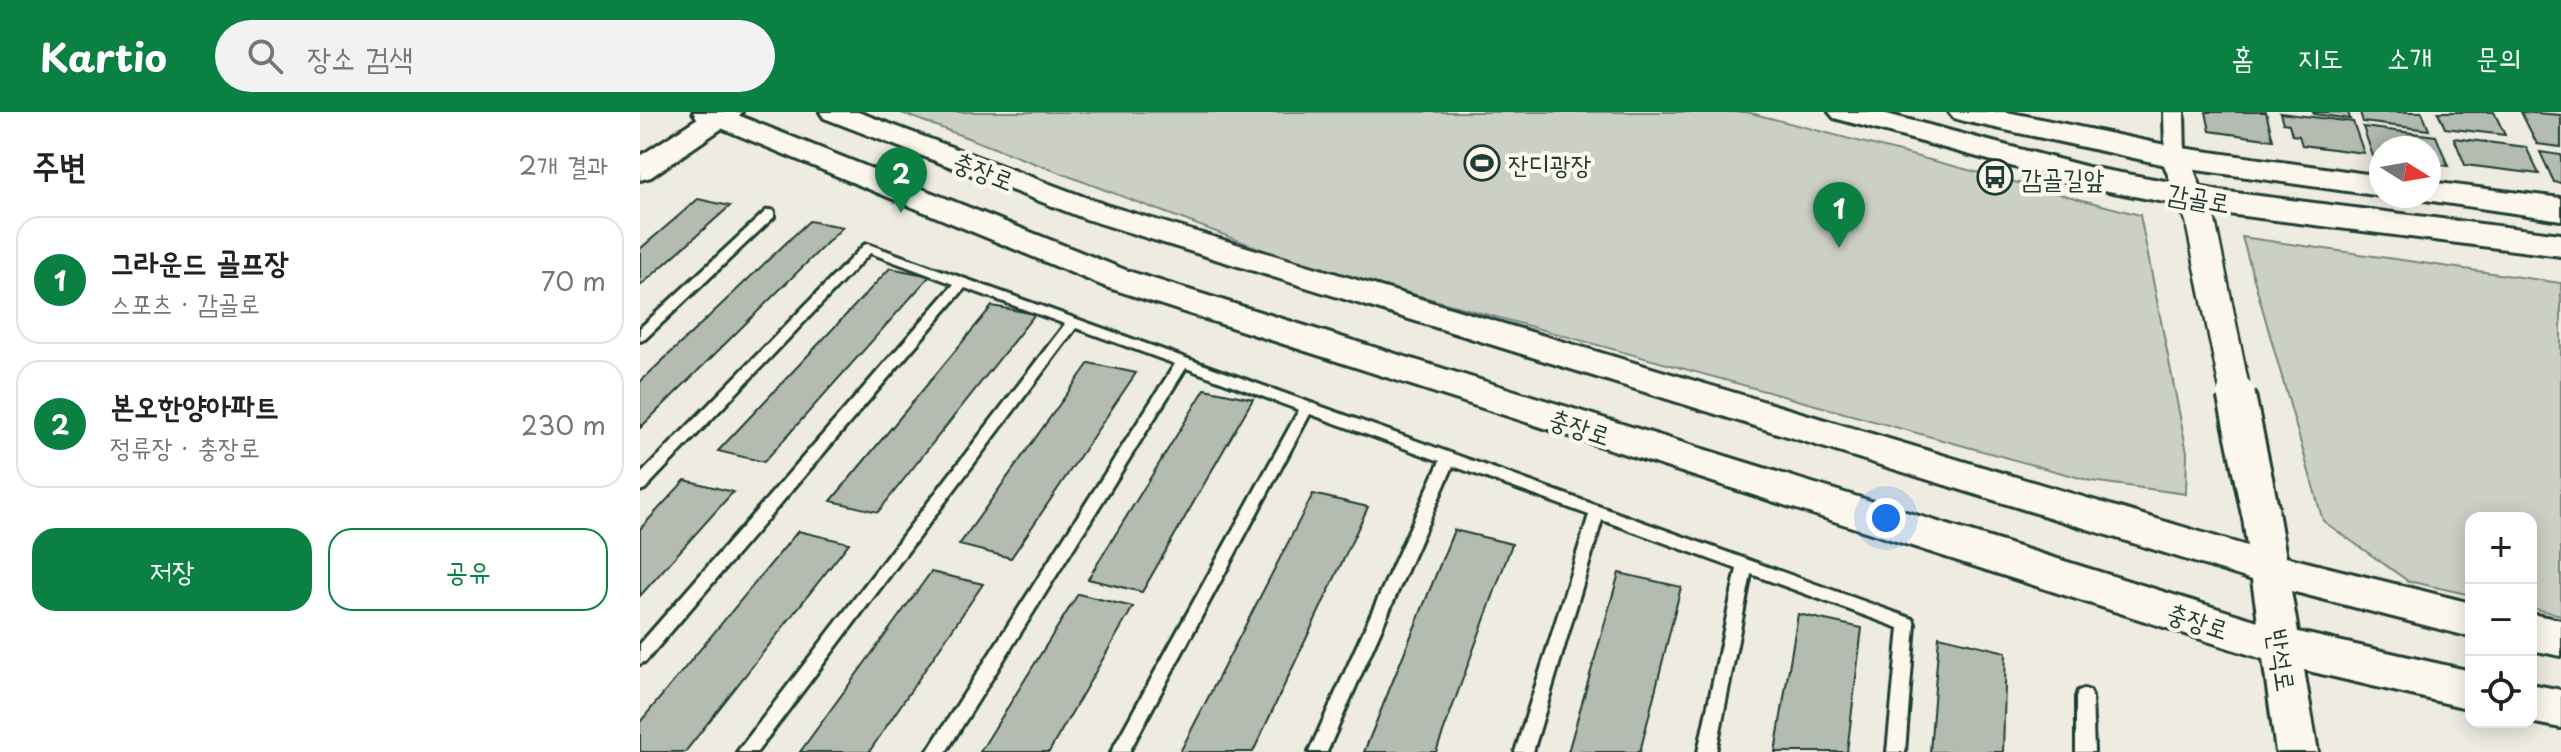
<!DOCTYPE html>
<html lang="ko">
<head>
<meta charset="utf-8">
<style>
	body { margin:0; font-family:"Playpen Sans","Poor Story",sans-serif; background:#f2f2f2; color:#222 }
	.controls { position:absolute; right:24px; bottom:24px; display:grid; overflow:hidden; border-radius:16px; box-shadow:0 4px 20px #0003 }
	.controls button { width:72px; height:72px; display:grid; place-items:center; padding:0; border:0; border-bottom:2px solid #e0e0e0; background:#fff; color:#222; font:40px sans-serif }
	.compass { position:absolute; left:1729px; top:24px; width:72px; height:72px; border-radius:50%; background:#fff; box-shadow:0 4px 20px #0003; rotate:101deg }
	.you { position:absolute; left:1246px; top:406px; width:28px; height:28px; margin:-20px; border:6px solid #fff; border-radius:50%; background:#1a73e8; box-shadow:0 0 0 12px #1a73e833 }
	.badge { display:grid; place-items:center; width:52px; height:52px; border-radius:50%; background:#0b8043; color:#fff; font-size:26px; font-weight:700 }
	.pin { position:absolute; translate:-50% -66px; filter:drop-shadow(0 2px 4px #0008) }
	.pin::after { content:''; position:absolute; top:42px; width:28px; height:24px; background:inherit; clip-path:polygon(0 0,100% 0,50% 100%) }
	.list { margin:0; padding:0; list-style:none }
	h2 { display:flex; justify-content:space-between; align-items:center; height:104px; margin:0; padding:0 32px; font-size:34px }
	h2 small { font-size:26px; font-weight:400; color:#767676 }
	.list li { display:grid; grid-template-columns:52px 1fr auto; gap:24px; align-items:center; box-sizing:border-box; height:128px; margin:0 16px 16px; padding:0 16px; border:2px solid #e0e0e0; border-radius:24px }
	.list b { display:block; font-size:30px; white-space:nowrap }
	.list p { margin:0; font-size:26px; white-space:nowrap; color:#767676 }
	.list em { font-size:26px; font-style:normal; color:#767676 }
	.actions { display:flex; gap:16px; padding:24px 32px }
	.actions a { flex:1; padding:18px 0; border:2px solid #0b8043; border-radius:24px; text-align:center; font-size:28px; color:#0b8043 }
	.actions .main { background:#0b8043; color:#fff }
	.icon { flex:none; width:44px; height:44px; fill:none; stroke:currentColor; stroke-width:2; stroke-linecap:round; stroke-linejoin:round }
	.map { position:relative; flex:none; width:1921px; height:640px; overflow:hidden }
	header { display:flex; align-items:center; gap:48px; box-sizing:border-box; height:112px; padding:0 40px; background:#0b8043; color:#fff }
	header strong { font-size:38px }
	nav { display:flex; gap:44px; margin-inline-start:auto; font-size:28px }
	.search { width:560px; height:72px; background:#f2f2f2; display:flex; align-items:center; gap:20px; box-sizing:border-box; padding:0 28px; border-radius:44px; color:#767676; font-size:30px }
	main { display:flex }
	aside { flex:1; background:#fff }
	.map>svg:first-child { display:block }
	.green { fill:#cbcfc4; stroke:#75867c; stroke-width:2 }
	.building { fill:#b4bbb0; stroke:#1f3d34; stroke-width:2 }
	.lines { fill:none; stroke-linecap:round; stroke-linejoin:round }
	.service-casing { stroke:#1f3d34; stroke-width:6 }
	.minor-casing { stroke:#1f3d34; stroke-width:6 }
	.tertiary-casing { stroke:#1f3d34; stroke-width:6 }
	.secondary-casing { stroke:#1f3d34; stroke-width:6 }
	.service { fill:#fbf7ec; fill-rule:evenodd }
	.minor { fill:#fbf7ec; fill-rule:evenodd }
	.tertiary { fill:#fbf7ec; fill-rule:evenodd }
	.secondary { fill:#fbf7ec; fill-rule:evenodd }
	.tertiary-bridge-far1-casing { stroke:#1f3d34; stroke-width:34; stroke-linecap:butt }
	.tertiary-bridge-casing { stroke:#1f3d34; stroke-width:43; stroke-linecap:butt }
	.tertiary-bridge-far1 { stroke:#fbf7ec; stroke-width:29 }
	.tertiary-bridge { stroke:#fbf7ec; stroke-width:37 }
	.labels { text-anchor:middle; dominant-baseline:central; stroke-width:8; stroke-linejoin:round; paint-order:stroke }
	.poi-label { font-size:26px; fill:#1f3d34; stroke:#fbf7ec; text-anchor:start }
	.street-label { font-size:26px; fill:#1f3d34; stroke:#fbf7ec }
</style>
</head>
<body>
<header>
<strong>Kartio</strong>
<div class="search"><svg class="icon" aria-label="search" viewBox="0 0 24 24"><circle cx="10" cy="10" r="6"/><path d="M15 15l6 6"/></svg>장소 검색</div>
<nav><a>홈</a><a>지도</a><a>소개</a><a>문의</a></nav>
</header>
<main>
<aside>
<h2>주변<small>2개 결과</small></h2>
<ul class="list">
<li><span class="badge">1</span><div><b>그라운드 골프장</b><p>스포츠 · 감골로</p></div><em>70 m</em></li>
<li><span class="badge">2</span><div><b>본오한양아파트</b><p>정류장 · 충장로</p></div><em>230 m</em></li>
</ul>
<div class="actions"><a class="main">저장</a><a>공유</a></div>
</aside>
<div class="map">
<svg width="1921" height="640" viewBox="0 0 1921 640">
	<rect width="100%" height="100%" fill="#eeece1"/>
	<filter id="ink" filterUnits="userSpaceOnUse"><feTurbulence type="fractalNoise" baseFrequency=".0125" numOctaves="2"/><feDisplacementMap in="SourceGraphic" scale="16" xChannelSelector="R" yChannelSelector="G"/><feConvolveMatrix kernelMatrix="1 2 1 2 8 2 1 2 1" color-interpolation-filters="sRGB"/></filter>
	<g filter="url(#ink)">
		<path class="green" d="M259,0H1107L1500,103L1547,340L1546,382L1451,369L653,149Z
			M1602,125L1921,171V503L1891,496V406H1831V483L1768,469L1683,409Z"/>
		<path class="building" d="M1566,0H1626L1633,28L1570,19Z
			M1673,0H1708L1710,7L1674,2Z
			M1720,0H1782L1789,18L1723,10Z
			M1798,0H1854L1865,23L1805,16Z
			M1881,0L1921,3V35L1897,32Z
			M1640,1L1713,10L1724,41L1662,33L1659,24L1652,23L1649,12L1643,11Z
			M1723,15L1796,24L1808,54L1789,51V36H1741V45L1733,44Z
			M1814,26L1886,35L1899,62L1825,53Z
			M1900,40L1921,43V71L1914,70Z
			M58,87L90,94L0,174V137Z
			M169,109L203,115L0,316V270Z
			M250,156L290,164L124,350L78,339Z
			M352,194L395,202L238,400L191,389Z
			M449,251L496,261L371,446L319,433Z
			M565,277L613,287L502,480L448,467Z
			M45,368L93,380L0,484V417Z
			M673,382L728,395L613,640H540Z
			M814,418L872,432L796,640H724Z
			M158,419L209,431L45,640H0V610Z
			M291,460L343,472L229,640H160Z
			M979,461L1041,475L1000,640H928Z
			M438,482L493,495L409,640H340Z
			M1158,502L1222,516L1207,640H1135Z
			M1299,524L1366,540L1363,640H1290Z"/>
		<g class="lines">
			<defs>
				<path id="service" d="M130,98L134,99V105L5,227L0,229V216L126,99Z
					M228,132L1273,507L1275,512L1265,640H1247L1259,516L1111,462L1076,640H1058L1097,457L962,408L893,640H875L949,403L813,354L687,640H669L800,349L670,302L489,640H471L659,298L546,256L306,640H287L535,252L436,216L117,640H97L425,212L325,176L6,549L0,552V532L314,172L230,141L5,377L0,379V363L224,133Z
					M1444,577L1450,579L1452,585L1454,640H1436V585L1438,579Z"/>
				<path id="minor" d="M1524,0H1544L1545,45L1542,50L1535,52L1525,45Z"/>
				<path id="tertiary" d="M53,0H90L488,159L1618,509L1612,468L446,107L184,6L180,0H218L466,93L1607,434L1602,399L1607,388L1620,384L1633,388L1638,399L1646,445L1831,491V525L1651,479L1658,520L1831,559V597L1664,558L1678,640H1636L1623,547L466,175L57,6Z
					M1535,36L1545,39L1549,45L1575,112L1571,119L1561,122L1551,119L1547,112L1521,45L1525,39Z
					M1891,502L1921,508V544L1891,538Z
					M1891,572L1921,578V616L1890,610Z"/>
				<path id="secondary" d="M67,0H102L97,6L11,65L0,68V44Z
					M1189,0H1239L1448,55L1580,79L1921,122V144L1580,101L1448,75L1194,6Z
					M1309,0H1367L1535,35L1741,64L1742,84L1535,55L1324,9L1314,6Z
					M1789,70L1921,86V108L1778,87L1776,84H1789Z"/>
			</defs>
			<use href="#service" class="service-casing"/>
			<use href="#minor" class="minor-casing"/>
			<use href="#tertiary" class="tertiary-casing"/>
			<use href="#secondary" class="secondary-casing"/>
			<use href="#service" class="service"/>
			<use href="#minor" class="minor"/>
			<use href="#tertiary" class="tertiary"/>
			<use href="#secondary" class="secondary"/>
			<defs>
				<path id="tertiary-bridge-far1" d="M1561,112L1596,284"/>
				<path id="tertiary-bridge" d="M1596,282L1620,399"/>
			</defs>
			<use href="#tertiary-bridge-far1" class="tertiary-bridge-far1-casing"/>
			<use href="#tertiary-bridge" class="tertiary-bridge-casing"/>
			<use href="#tertiary-bridge-far1" class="tertiary-bridge-far1"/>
			<use href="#tertiary-bridge" class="tertiary-bridge"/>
		</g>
	</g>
	<defs>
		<symbol id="stadium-ring" viewBox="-11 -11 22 22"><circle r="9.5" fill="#fbf7ec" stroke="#1f3d34" stroke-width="1.5"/><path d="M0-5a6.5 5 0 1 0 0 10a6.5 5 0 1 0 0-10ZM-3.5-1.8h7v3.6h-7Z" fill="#1f3d34"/></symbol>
		<symbol id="bus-ring" viewBox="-11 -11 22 22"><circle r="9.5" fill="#fbf7ec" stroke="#1f3d34" stroke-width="1.5"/><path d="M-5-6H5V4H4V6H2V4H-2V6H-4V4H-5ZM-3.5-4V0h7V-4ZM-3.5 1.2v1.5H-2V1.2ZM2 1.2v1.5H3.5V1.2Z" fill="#1f3d34"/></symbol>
	</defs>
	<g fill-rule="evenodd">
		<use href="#stadium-ring" x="822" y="31" width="40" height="40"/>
		<use href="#bus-ring" x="1335" y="45" width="40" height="40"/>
	</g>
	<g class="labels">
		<g class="poi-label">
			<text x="868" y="51">잔디광장</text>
			<text x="1381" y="65">감골길앞</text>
		</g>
		<g class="street-label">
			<text transform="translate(344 58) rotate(21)">충장로</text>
			<text transform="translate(1559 85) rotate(10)">감골로</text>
			<text transform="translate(940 314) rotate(18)">충장로</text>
			<text transform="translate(1558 508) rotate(18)">충장로</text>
			<text transform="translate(1643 548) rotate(81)">반석로</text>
		</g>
	</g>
</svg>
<div class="controls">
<button>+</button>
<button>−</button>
<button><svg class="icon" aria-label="locate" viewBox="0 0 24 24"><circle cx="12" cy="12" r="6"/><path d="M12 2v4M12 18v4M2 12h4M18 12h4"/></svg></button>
</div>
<svg class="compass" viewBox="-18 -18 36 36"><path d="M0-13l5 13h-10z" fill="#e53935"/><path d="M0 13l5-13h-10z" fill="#767676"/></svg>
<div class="you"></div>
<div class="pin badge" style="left:1199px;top:136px">1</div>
<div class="pin badge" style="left:261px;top:101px">2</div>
</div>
</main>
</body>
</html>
